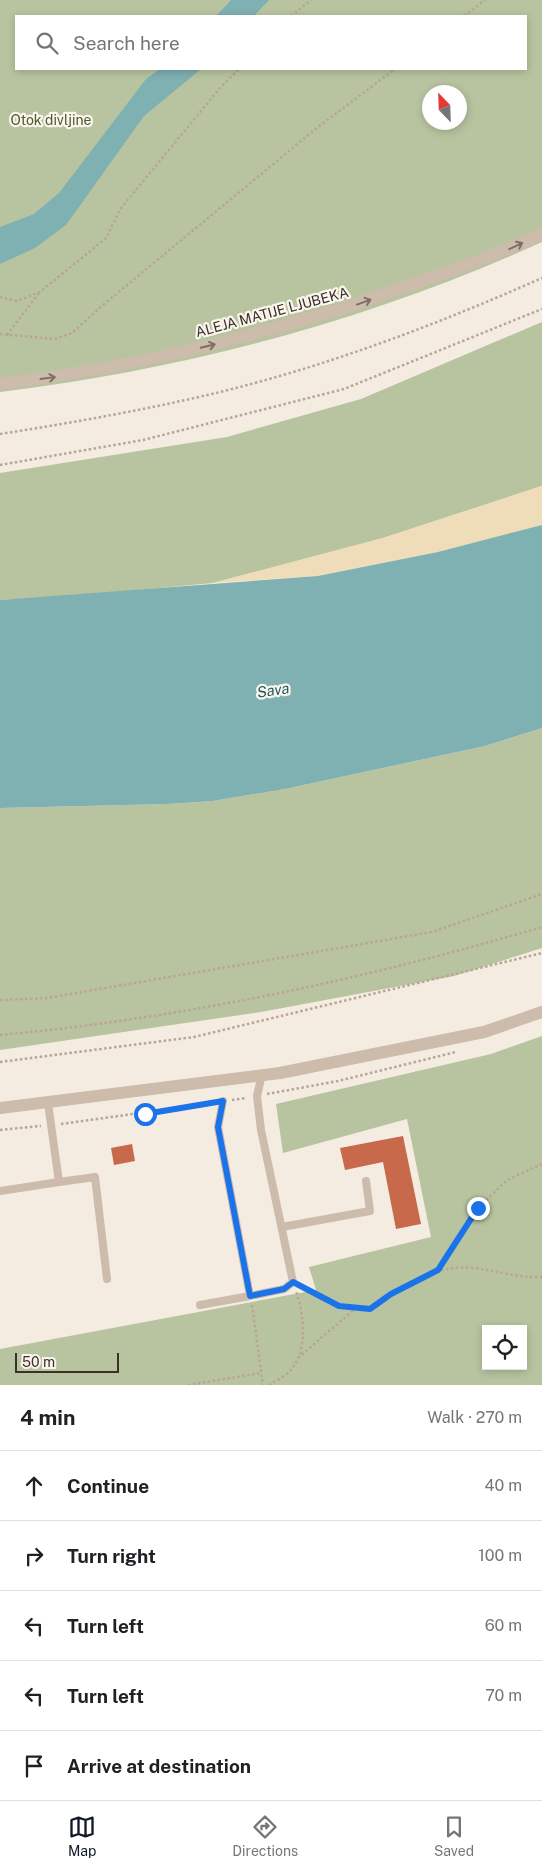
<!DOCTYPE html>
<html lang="en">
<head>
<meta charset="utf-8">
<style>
	body { margin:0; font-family:"Public Sans",sans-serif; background:#f2f2f2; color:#202124 }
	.controls { position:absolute; right:15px; bottom:15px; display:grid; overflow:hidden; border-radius:0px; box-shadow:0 2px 8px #0003 }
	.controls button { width:45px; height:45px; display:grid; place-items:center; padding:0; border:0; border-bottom:1px solid #e0e0e0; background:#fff; color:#202124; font:25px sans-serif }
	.compass { position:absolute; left:422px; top:85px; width:45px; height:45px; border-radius:50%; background:#fff; box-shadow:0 2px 8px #0003; rotate:337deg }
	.scale { position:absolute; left:15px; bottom:12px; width:104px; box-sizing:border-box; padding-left:5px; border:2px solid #3b302b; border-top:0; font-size:14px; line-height:18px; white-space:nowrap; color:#3b302b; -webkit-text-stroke:4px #fbf5ee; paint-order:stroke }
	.stop { position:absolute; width:15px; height:15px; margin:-11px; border:4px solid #1a73e8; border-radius:50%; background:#fff }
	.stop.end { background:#1a73e8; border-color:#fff; box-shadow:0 1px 5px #0008 }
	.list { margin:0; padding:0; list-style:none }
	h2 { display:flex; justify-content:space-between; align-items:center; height:65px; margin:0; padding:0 20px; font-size:21px }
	h2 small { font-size:16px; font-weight:400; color:#757577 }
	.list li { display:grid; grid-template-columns:32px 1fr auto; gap:15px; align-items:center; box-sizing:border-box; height:70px; padding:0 20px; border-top:1px solid #e0e0e0 }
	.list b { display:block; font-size:19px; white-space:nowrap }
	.list em { font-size:16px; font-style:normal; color:#757577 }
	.icon { flex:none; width:28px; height:28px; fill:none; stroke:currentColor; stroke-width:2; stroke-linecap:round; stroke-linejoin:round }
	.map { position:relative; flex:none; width:542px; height:1385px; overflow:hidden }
	.search { position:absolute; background:#fff; box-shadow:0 2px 8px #0003; left:15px; right:15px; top:15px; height:55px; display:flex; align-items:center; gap:12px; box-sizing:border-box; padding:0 18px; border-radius:0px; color:#757577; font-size:19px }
	.sheet { height:415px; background:#fff }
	nav { display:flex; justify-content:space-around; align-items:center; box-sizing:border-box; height:70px; border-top:1px solid #e0e0e0; background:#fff; font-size:14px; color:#757577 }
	nav a { display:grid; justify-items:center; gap:2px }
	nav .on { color:#111827 }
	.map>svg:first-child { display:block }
	.green { fill:#b8c4a0; fill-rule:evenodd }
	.sand { fill:#efdcb8 }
	.water { fill:#7fb0b2 }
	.building { fill:#c8694b }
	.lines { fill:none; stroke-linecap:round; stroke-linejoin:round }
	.path { stroke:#b9a596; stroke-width:2.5; stroke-dasharray:2.5 2.5; stroke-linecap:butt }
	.service { stroke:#cdbbac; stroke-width:8 }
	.minor { stroke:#cdbbac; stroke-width:12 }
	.oneway { stroke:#7d6f65 }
	.route { stroke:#1a73e8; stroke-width:6 }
	.labels { text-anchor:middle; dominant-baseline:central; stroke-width:4.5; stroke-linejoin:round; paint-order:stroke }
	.park-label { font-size:14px; fill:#4a5a2e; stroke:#fbf5ee }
	.street-label { font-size:14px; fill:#3b302b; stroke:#fbf5ee }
	.water-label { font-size:15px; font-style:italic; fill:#1f5a5e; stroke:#fbf5ee }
</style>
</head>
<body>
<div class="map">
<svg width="542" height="1385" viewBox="0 0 542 1385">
	<rect width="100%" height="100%" fill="#f4ebe1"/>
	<path class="green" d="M0,0H542V242C371,320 186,369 0,392ZM16,16H526V69H16ZM430,92H460V122H430Z
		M542,322V486L383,538L213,583L74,596L0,600V473L227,437L361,399Z
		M542,728V948L454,976L261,1012L0,1050V808L167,804L213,801L285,789L485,746Z
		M542,1036V1385H0V1349L316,1290L309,1267L431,1237L407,1119L283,1153L276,1104L491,1054ZM486,1329H523V1366H486Z"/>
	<path class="sand" d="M542,486V525L534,528L438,552L318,576L213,583L383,538Z"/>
	<path class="water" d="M231,0H269L254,16H216Z
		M160,69H201L144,116L66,225L35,248L0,264V227L34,214L59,193L146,79Z
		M542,525V728L485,746L285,789L213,801L167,804L0,808V600L318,576L438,552Z"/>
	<path class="building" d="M403,1136L421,1224L396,1229L383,1162L345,1170L340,1148Z
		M132,1144L135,1161L114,1165L111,1148Z"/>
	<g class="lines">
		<path class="path" d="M291,16L311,0
			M464,16L485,0
			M0,297L17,301L40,292L106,238L121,208L220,88L239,69
			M0,334L55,339L72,333L103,305L318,127L395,69
			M7,335L39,293
			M0,434C64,424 127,413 190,399C312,372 429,328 542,278
			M0,465L143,440L344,389L542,309
			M0,1000L47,998L432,932L542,894
			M0,1035C185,1018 365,979 542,927
			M0,1062L194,1037L542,953
			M267,1094L338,1081L456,1052
			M232,1100L246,1098
			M61,1124L212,1103
			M0,1130L41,1126
			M438,1270L478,1208L507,1180L542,1164
			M301,1287L339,1306L370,1309C399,1288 436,1263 474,1268C499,1271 516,1278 542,1277
			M252,1305L263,1385
			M298,1358L356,1308
			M188,1385L261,1373
			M269,1385C275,1381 284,1377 289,1372C309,1351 304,1316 296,1291"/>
		<path class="service" d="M223,1101L218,1127L250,1296L284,1289L293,1282L261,1130L257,1096L262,1074
			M59,1182L95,1177L107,1279
			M0,1191L59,1182L48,1103
			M282,1227L370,1211L366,1181
			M200,1305L250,1296"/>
		<path class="minor" d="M0,384C143,366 283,331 419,282C461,267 502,253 542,234
			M0,1108L280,1073L484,1032L542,1012"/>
	</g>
	<defs><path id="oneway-shaft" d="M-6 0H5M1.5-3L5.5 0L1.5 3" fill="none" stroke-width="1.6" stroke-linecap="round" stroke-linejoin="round" transform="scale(1.25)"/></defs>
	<g class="oneway">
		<use href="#oneway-shaft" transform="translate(516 246) rotate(-25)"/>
		<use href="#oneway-shaft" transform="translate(364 302) rotate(-20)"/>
		<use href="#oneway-shaft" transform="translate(208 346) rotate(-13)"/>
		<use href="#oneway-shaft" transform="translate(48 378) rotate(-8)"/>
	</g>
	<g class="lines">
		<path class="route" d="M145,1114L223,1101L218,1127L250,1296L284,1289L293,1282L339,1306L370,1309L391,1294L438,1270L478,1208"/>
	</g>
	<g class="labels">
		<g class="park-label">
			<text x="51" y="120">Otok divljine</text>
		</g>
		<g class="street-label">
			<text transform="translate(272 312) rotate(-15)">ALEJA MATIJE LJUBEKA</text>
		</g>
		<g class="water-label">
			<text transform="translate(273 690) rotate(-8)">Sava</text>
		</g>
	</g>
</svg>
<div class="controls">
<button><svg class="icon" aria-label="locate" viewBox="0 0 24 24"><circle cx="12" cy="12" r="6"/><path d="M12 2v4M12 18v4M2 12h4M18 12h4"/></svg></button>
</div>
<svg class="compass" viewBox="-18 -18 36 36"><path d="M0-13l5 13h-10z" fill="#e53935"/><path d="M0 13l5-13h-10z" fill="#757577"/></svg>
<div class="scale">50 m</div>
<div class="stop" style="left:145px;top:1114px"></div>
<div class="stop end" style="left:478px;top:1208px"></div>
<div class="search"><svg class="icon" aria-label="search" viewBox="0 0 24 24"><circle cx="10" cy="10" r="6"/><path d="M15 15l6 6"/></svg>Search here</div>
</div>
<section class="sheet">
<h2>4 min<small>Walk · 270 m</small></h2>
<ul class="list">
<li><svg class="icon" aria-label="ahead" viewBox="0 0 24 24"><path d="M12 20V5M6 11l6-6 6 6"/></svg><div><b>Continue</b></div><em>40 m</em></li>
<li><svg class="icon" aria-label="right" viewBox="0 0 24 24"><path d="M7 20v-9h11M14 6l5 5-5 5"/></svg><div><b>Turn right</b></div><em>100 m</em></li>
<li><svg class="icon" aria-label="left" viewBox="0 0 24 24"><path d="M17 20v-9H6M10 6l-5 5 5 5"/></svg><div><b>Turn left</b></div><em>60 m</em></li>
<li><svg class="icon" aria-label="left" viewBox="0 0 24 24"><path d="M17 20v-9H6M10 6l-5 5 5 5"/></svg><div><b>Turn left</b></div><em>70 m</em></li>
<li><svg class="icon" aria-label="arrive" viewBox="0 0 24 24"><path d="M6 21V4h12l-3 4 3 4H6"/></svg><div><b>Arrive at destination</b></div></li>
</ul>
</section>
<nav>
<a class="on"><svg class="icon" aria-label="map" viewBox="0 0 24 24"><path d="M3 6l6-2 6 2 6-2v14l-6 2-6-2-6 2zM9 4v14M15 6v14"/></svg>Map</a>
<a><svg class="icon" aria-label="directions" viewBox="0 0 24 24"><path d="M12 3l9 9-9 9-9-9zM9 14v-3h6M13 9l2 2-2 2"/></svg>Directions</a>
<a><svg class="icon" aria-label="saved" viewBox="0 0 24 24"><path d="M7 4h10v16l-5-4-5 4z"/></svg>Saved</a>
</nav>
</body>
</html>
